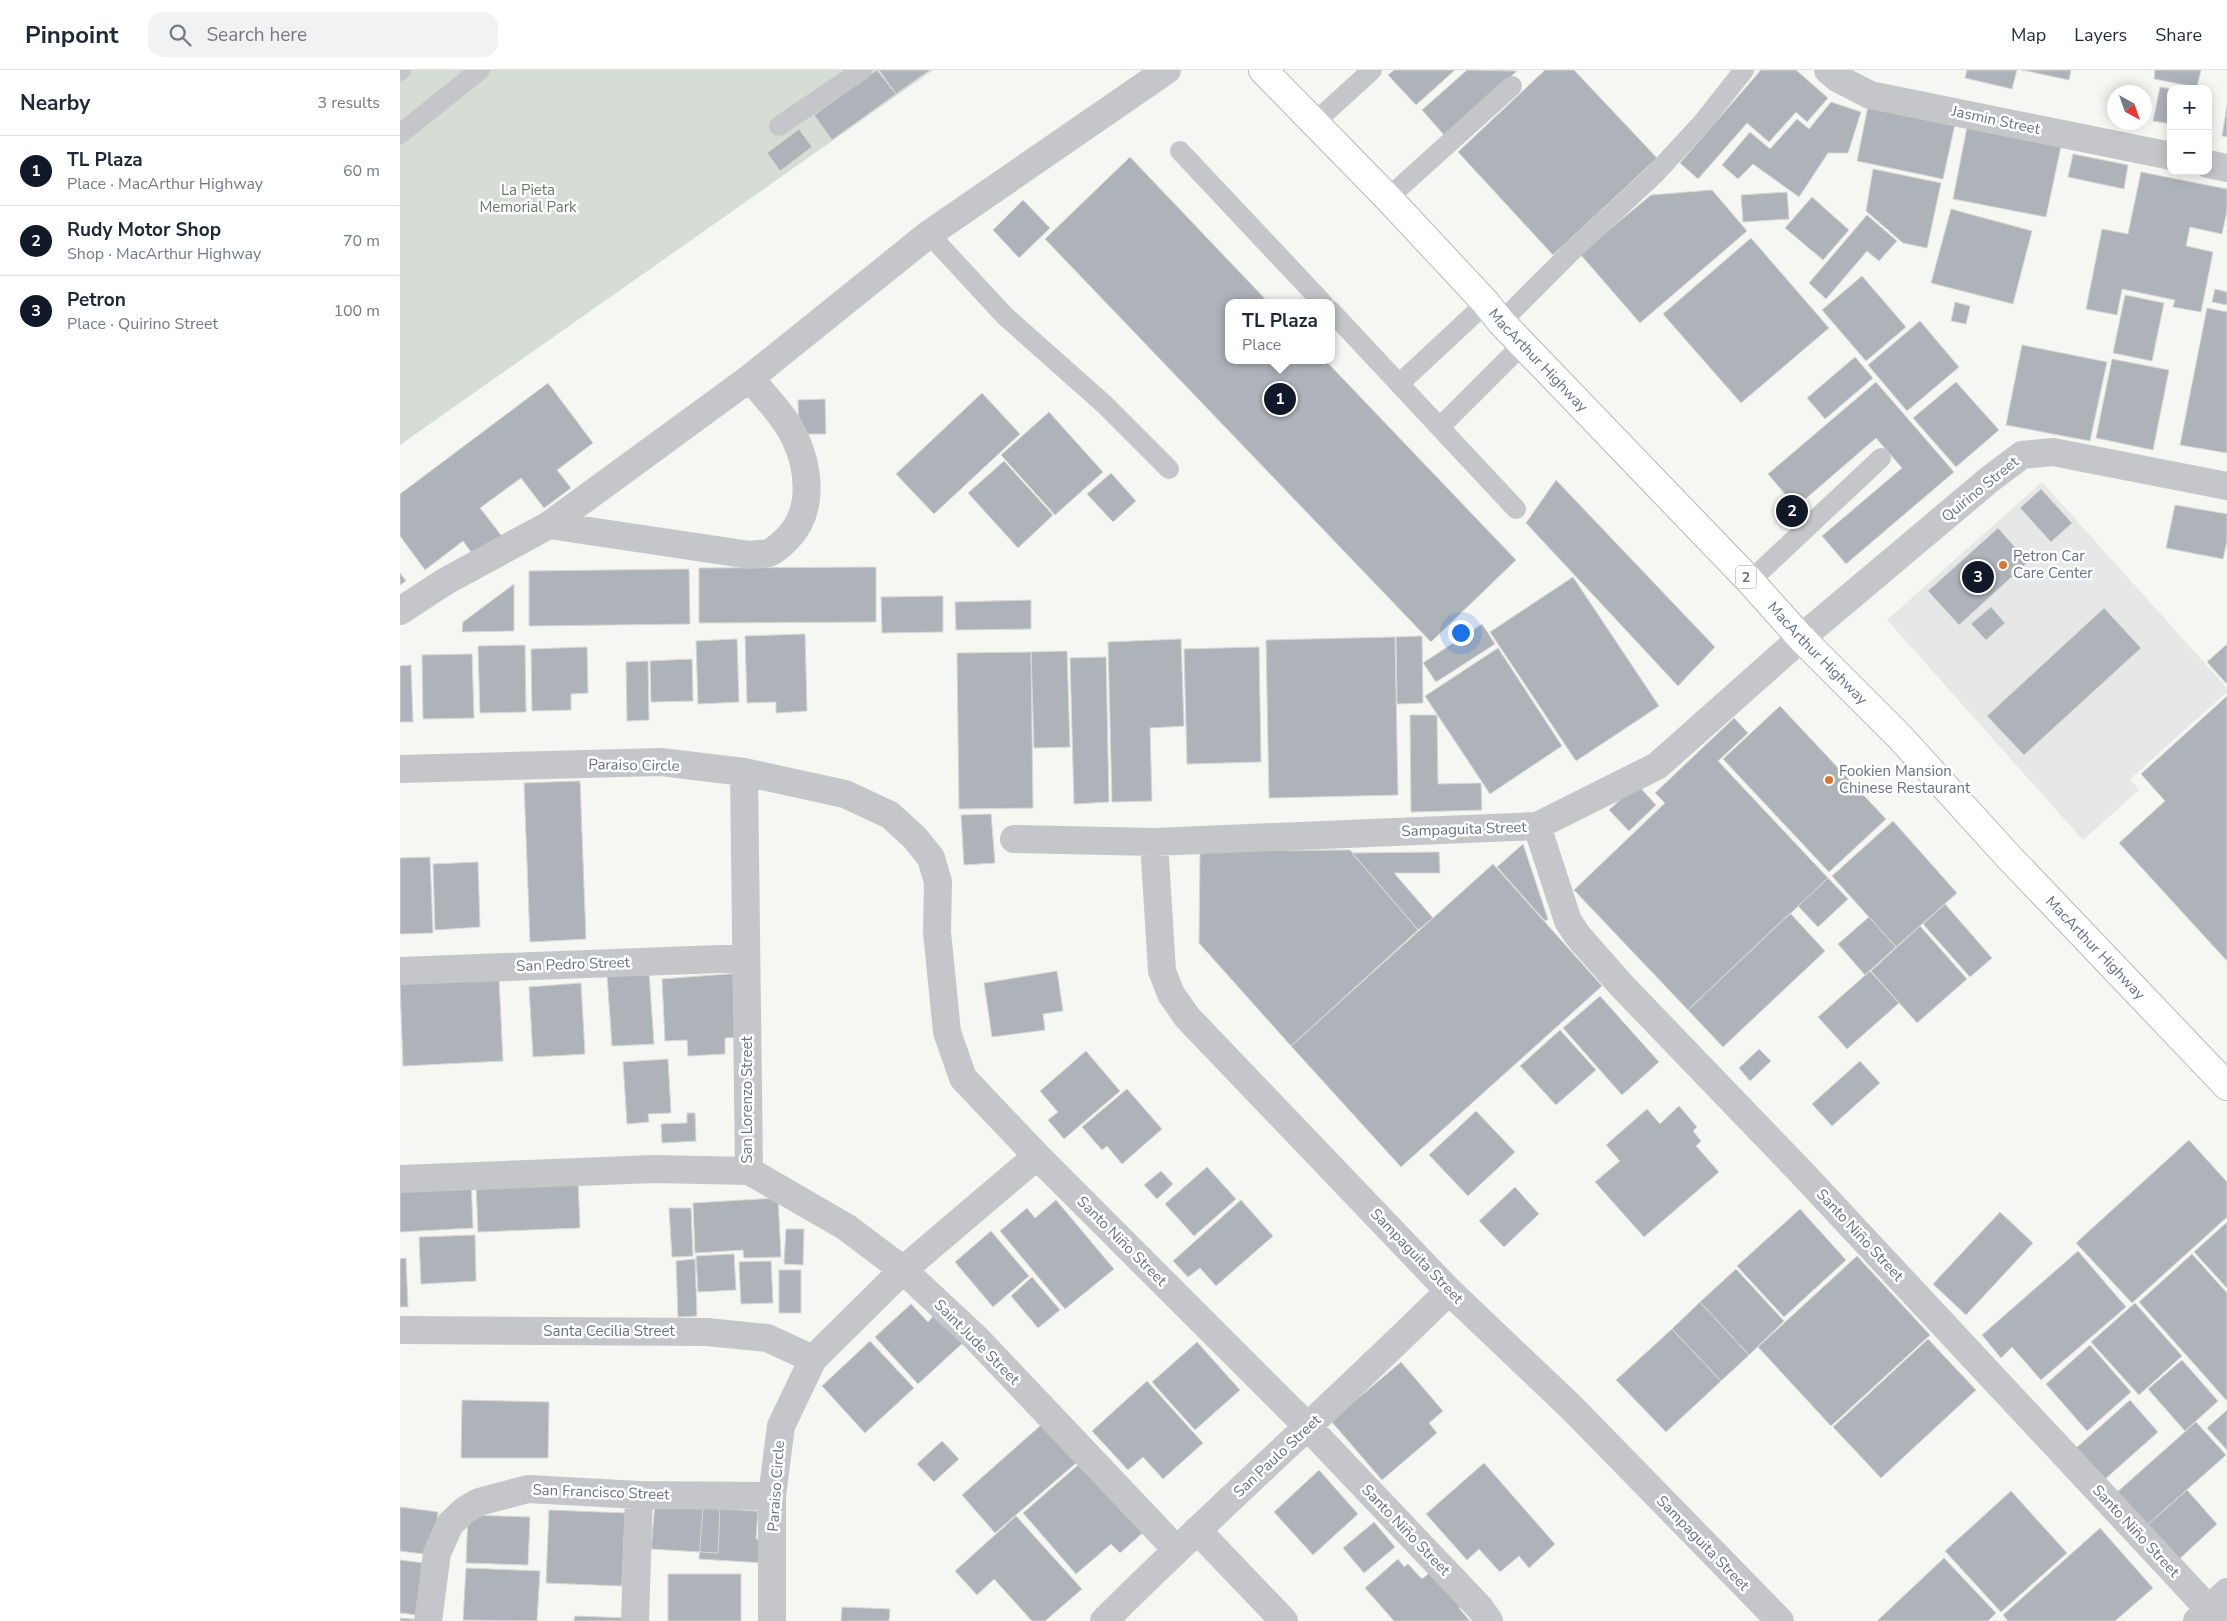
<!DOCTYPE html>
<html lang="en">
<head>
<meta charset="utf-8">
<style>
	body { margin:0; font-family:"Nunito Sans",sans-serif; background:#f2f2f3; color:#1f2937 }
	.controls { position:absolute; right:15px; top:15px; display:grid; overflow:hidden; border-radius:10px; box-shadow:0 2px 12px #0003 }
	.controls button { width:45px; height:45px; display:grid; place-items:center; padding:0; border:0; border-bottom:1px solid #e0e1e3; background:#fff; color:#1f2937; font:25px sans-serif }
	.compass { position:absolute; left:1707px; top:15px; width:45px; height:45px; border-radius:50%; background:#fff; box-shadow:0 2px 12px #0003; rotate:140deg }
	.you { position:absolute; left:1060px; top:562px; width:18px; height:18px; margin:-12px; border:4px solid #fff; border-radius:50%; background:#1a73e8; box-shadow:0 0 0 8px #1a73e833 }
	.badge { display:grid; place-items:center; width:32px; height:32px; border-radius:50%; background:#111827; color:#fff; font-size:16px; font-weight:700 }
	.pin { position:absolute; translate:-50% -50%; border:2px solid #fff; box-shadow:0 1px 5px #0006 }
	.popup { position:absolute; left:825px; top:229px; width:110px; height:65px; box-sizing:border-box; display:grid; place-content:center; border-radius:10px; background:#fff; filter:drop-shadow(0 1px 4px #0005); font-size:16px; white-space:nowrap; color:#747a83 }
	.popup b { font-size:19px; color:#1f2937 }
	.popup::after { content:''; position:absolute; left:50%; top:100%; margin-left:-10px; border:10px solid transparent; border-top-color:#fff }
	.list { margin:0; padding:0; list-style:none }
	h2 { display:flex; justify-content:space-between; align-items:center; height:65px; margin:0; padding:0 20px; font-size:21px }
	h2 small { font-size:16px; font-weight:400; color:#747a83 }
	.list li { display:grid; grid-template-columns:32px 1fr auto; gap:15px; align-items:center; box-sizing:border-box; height:70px; padding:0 20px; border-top:1px solid #e0e1e3 }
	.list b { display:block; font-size:19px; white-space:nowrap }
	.list p { margin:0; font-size:16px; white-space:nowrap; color:#747a83 }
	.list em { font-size:16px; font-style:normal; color:#747a83 }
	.icon { flex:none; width:28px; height:28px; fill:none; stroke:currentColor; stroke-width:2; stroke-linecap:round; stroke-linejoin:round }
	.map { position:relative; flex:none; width:1827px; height:1551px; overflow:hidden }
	header { display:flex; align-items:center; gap:30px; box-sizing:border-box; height:70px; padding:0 25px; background:#fff; border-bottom:1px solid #e0e1e3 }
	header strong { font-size:24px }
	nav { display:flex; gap:28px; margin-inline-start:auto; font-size:18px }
	.search { width:350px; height:45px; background:#f2f2f3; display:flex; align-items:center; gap:12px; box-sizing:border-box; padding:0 18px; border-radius:15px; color:#747a83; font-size:19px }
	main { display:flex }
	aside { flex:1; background:#fff }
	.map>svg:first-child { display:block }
	.built { fill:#e6e7e6 }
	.green { fill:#d6ddd4 }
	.building { fill:#adb3b9; stroke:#d7d8d5 }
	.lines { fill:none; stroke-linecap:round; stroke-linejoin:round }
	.trunk-casing { stroke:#b6b8bc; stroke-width:30 }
	.service { stroke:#c4c6ca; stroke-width:20 }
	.minor { stroke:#c4c6ca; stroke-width:28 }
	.trunk { stroke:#fff; stroke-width:28 }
	.poi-dot { fill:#de732b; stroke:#fff; stroke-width:2 }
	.labels { text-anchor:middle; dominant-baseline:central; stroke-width:5; stroke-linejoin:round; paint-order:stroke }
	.shield { fill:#fff; stroke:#949ca8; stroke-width:1 }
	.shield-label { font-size:14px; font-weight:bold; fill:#667183 }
	.street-label { font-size:15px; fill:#667183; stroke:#fff }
	.park-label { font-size:15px; fill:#657a65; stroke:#fff }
	.poi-label { font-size:15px; fill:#667183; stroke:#fff; text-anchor:start }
</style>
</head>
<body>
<header>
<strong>Pinpoint</strong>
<div class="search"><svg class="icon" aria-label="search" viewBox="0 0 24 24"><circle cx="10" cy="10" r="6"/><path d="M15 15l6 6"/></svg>Search here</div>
<nav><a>Map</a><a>Layers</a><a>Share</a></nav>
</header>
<main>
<aside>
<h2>Nearby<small>3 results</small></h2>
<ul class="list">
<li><span class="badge">1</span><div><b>TL Plaza</b><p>Place · MacArthur Highway</p></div><em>60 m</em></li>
<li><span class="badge">2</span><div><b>Rudy Motor Shop</b><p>Shop · MacArthur Highway</p></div><em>70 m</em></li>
<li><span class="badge">3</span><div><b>Petron</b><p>Place · Quirino Street</p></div><em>100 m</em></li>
</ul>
</aside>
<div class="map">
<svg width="1827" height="1551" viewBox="0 0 1827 1551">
	<rect width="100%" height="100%" fill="#f6f6f3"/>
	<path class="built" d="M1642,412L1827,618V622L1730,709L1739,720L1683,770L1487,550Z"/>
	<path class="green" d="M0,0H533L0,375Z"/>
	<path class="building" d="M477,0L496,24L432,70L414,45Z
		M479,0H530L496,24Z
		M994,0H1055L1016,35L988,5Z
		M1067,0L1117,1L1044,65L1022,40Z
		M1145,0H1174L1257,88L1153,185L1058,82Z
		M1361,0H1396L1428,28L1407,52L1396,42L1369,72L1347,53L1298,109L1280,93Z
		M1567,0H1617L1612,19L1565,8Z
		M1622,0H1671L1669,10Z
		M1755,0H1801L1797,17L1754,9Z
		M1760,17L1771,19V54L1753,51Z
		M1431,32L1461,42L1448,83H1428L1399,127L1353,94L1338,109L1322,95L1350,62L1370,79L1397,49L1409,59Z
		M1827,35V67L1822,66Z
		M1468,36L1555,54L1543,109L1457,91Z
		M1567,57L1661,76L1646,147L1553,129Z
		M399,59L412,77L380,101L367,83Z
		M1673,84L1728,95L1724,119L1668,107Z
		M730,87L869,233H829V290H925L1116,490L1031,572L645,169Z
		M1473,99L1541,113L1527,178L1503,173L1466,141Z
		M1741,102L1827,119V141L1822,164L1790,157L1786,176L1813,182L1801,242L1773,237L1775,230L1722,219L1717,245L1686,239L1702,159L1728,164Z
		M1312,120L1347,161L1240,253L1180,184L1251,125Z
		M1387,122L1389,149L1343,152L1341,125Z
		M1412,127L1449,160L1423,190L1385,158Z
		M623,130L650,158L619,188L593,160Z
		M1551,139L1632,161L1613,234L1531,213Z
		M1467,145L1497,171L1479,191L1467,181L1426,229L1409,213Z
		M1351,168L1429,258L1341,333L1263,244Z
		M1462,206L1506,257L1466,291L1422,240Z
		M1815,219L1827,222V235L1812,232Z
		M1725,225L1764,233L1752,291L1713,283Z
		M1555,232L1570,236L1566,254L1551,251Z
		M1807,238L1827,242V383L1780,375Z
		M1520,251L1559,297L1507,341L1468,295Z
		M1622,275L1707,292L1690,371L1606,355Z
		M1455,287L1473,308L1425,349L1407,328Z
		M1712,289L1769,300L1753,380L1696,368Z
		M1476,312L1554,402L1446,494L1422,466L1502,398L1476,368L1396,437L1368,404Z
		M1556,312L1599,360L1556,397L1513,348Z
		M148,313L193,373L157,400L171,418L144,438L121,408L80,438L104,469L77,490L63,471L25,500L0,466V424Z
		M582,323L620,364L534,444L496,404Z
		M425,329L426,364H399L398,330Z
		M649,342L703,402L655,445L601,385Z
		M604,391L653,445L618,478L568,423Z
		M711,403L736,431L713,452L687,424Z
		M1156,410L1315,577L1278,616L1126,453Z
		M1641,419L1672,453L1651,472L1620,438Z
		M1775,435L1827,444V471L1823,489L1766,478Z
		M1598,458L1628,492L1559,555L1528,521Z
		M476,497V552L299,553V498Z
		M289,499L290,554L129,556V501Z
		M0,503L6,511L0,515Z
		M1173,507L1259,636L1176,691L1090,562Z
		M114,514V561L62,562L63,552Z
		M543,526V562L482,563L481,527Z
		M631,530V559L556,560L555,532Z
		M1591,537L1605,553L1586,570L1571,554Z
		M1704,538L1741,578L1624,685L1587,646Z
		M1082,554L1095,574L1036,612L1023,593Z
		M405,564L407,641L376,643V632L347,633L345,566Z
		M1022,566L1023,633L997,634L996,567Z
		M995,567L998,725L869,728L866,570Z
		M337,569L339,632L298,634L296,571Z
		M781,569L784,656L750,658L752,731L712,732L708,572Z
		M1827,574V612L1826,613L1807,592Z
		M125,575L126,642L80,643L78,576Z
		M187,577L188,623L171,624V640L132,641L131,579Z
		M859,577L861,692L787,694L784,579Z
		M1098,578L1162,676L1090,724L1025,626Z
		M667,581L670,677L634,678L631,582Z
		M631,582L633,738L559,739L557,583Z
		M72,584L74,648L23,649L22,585Z
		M706,587L709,732L674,734L670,588Z
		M292,589L293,631L251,632L250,591Z
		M248,591L249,650L227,651L226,592Z
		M11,595L13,652H0V596Z
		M1827,626V891L1719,773L1765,731L1741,704Z
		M1380,636L1486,749L1429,802L1323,689Z
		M1010,645H1037L1038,714L1081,713L1082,740L1011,742Z
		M1334,648L1348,663L1318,691L1428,808L1288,940L1174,820L1265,733L1255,723Z
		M180,711L186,869L130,872L124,713Z
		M1237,714L1256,735L1229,761L1209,740Z
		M591,744L595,793L564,795L561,745Z
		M1493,751L1557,823L1496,877L1432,806Z
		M1123,774L1148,849L1145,851L1097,797Z
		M950,780L1018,860L891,976L799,873L800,781Z
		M1039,782L1040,803H994L1033,848L1018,860L952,783Z
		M30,787L33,863L0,864V788Z
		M78,792L80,857L35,860L33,794Z
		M1093,794L1202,916L1001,1097L891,976Z
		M1428,808L1448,829L1418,857L1398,836Z
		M1545,834L1592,888L1570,907L1523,854Z
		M1390,843L1425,881L1323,977L1288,940Z
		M1469,847L1496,877L1465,905L1438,874Z
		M1520,856L1567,909L1517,953L1471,901Z
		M657,901L663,941L643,944L645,960L592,967L584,913Z
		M1470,901L1499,933L1447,979L1418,947Z
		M249,902L254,974L212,976L207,905Z
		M340,903L344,967L325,968V984L288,986L287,970L265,971L262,909Z
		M99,909L103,991L3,996L0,914Z
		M181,913L185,984L133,987L129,917Z
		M1200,926L1259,992L1222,1025L1163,958Z
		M1160,960L1196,1000L1156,1035L1120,996Z
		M1359,979L1371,991L1350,1011L1339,998Z
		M686,981L720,1021L664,1069L648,1050L658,1042L640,1021Z
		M268,989L271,1043L248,1044L249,1052L227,1054L223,992Z
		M1460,991L1480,1013L1432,1056L1412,1034Z
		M727,1019L762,1059L722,1094L707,1076L702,1080L682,1057Z
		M1279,1036L1297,1057L1293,1061L1301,1071L1296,1076L1319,1102L1244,1167L1195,1112L1220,1091L1206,1075L1247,1039L1260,1054Z
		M1076,1041L1115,1082L1068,1126L1029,1085Z
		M287,1043H295L296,1071L262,1073L261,1054L287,1053Z
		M1789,1070L1827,1112V1147L1732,1233L1676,1173Z
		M807,1097L836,1129L794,1166L765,1134Z
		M761,1101L773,1114L757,1129L744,1115Z
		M71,1110L73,1158L0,1162V1114Z
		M178,1110L180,1158L78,1162L76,1114Z
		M1115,1117L1139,1144L1104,1177L1079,1151Z
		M378,1128L381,1187L344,1188L343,1180L295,1183L293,1133Z
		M656,1130L714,1199L665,1239L600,1161L627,1138L635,1148Z
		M841,1130L873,1166L816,1216L800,1198L788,1207L773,1191Z
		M269,1138H291L293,1186L272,1187Z
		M1400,1139L1446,1190L1384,1247L1337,1196Z
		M1600,1142L1633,1173L1566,1245L1533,1214Z
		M1827,1152V1218L1794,1182Z
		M386,1159H404L403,1195L384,1194Z
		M591,1161L629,1206L593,1237L555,1192Z
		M75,1165L76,1211L21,1214L19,1167Z
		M1678,1181L1726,1237L1641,1310L1612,1277L1601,1288L1582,1265Z
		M334,1184L336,1220L298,1222L296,1186Z
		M1792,1184L1827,1223V1331L1739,1232Z
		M1457,1186L1530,1265L1431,1356L1358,1277Z
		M6,1188L8,1237H0V1189Z
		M295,1189L297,1246L278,1247L276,1191Z
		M371,1191L373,1233L341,1234L339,1192Z
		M1336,1199L1384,1251L1349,1285L1300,1232Z
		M379,1200H401V1243H379Z
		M632,1207L660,1240L638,1258L611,1226Z
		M1300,1232L1349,1285L1321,1311L1272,1259Z
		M1735,1233L1782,1286L1739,1325L1691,1272Z
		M511,1234L528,1252L539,1240L566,1270L518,1314L475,1267Z
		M1272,1259L1321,1311L1266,1362L1216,1310Z
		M1528,1269L1576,1320L1481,1408L1433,1357Z
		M470,1271L514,1318L465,1363L422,1316Z
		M797,1272L840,1320L795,1360L752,1312Z
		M1690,1275L1731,1322L1687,1361L1646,1314Z
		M1782,1290L1818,1331L1785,1361L1748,1319Z
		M1001,1292L1043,1341L1029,1353L1037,1363L982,1410L931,1351Z
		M747,1311L803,1373L763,1409L743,1387L728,1400L692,1361Z
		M62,1330L149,1332L148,1388H61Z
		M1730,1330L1758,1362L1704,1410L1675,1379Z
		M1827,1340V1380L1807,1358Z
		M649,1348L683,1387L595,1463L562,1425Z
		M1796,1352L1826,1385L1745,1457L1715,1424Z
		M542,1371L559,1389L534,1412L517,1394Z
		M685,1389L747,1459L720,1483L711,1474L676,1504L623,1443Z
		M1084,1393L1155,1474L1129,1498L1119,1486L1100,1502L1079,1479L1067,1490L1026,1444Z
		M919,1400L958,1444L913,1485L874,1442Z
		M1787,1420L1817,1454L1776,1492L1745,1457Z
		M1611,1421L1667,1483L1601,1542L1545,1481Z
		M255,1433L320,1437L318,1483L251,1479Z
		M0,1437L38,1442L32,1485L0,1481Z
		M303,1438L358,1441L356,1469L365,1470L364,1493L299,1489Z
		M149,1440L225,1443L222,1516L146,1513Z
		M68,1445L130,1447L128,1495L66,1493Z
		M616,1446L682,1519L645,1551H632L594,1509L577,1525L555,1501Z
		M974,1452L995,1477L964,1503L943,1478Z
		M1700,1458L1753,1518L1715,1551H1608L1603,1545Z
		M1544,1488L1596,1543L1588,1551H1477Z
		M998,1489L1004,1497L1008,1494L1022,1509L1037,1497L1066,1532L1059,1538L1070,1551H994L965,1518Z
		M0,1490L24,1493L18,1545L0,1543Z
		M66,1498L140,1501L137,1551L63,1550Z
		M268,1504H341V1551H268Z
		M442,1537L490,1539L489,1551H441Z
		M175,1546L228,1548L227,1551H174Z
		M0,1548L22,1550V1551H0Z"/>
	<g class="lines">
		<defs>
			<g id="trunk">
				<path id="s1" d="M863,0L988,128L1086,233L1101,252L1350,511L1401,568L1499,666L1606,784L1827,1016"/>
			</g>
		</defs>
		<use href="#trunk" class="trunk-casing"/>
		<path class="service" d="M0,1L1,0
			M914,53L972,0
			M379,56L462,0
			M0,64L80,0
			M780,81L923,233
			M988,128L1112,16
			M529,164L605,246L704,334L769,399
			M931,241L1116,439
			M1101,252L1174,179L1254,105L1303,52L1344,0
			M999,314L1086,233
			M1040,357L1123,274
			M1350,511L1481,388"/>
		<path class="minor" d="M1428,0L1437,8L1470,25L1771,86
			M1808,94L1827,98
			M149,455L350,485C356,484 363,484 369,483C375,480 382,474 387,469C414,442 410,399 394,366C384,345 364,326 350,308
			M0,541L46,511L149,455L350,308L529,164L767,0
			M0,699L261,692L344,702L445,724L490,745L515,768L531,788L538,812L537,862L547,962L563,1008L637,1086L908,1357L1080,1538L1089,1551
			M344,702L349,1101
			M1137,756L1168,851L1178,866L1222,916L1401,1102L1820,1551
			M614,769L754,772L1137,756L1257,696L1401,568L1590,409L1622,385L1653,382L1827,416
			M754,772L762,901L771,924L787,947L1049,1221L1172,1338L1380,1551
			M0,901L346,888
			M0,1109L254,1099L349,1101L446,1157L503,1200L577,1269L776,1479
			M0,1260L307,1262L367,1268L413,1289
			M797,1460L884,1551
			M28,1551L37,1483L50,1454L65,1440L79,1432L128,1419L239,1425L372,1426
			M235,1551L239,1425
			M372,1551V1426L381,1356L413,1289L503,1200L637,1086
			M704,1551C817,1438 936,1333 1049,1221
			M1797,1551L1827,1522"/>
		<use href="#trunk" class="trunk"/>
	</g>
	<g class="poi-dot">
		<circle cx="1603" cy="495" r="5"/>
		<circle cx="1429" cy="710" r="5"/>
	</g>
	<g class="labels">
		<rect class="shield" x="1336" y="495.5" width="20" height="23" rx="4"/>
		<g class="shield-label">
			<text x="1346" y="507">2</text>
		</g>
		<g class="street-label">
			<text transform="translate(1596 50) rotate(12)">Jasmin Street</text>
			<text stroke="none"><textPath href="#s1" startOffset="400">MacArthur Highway</textPath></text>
			<text transform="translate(1580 419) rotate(-39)">Quirino Street</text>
			<text stroke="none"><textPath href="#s1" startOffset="805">MacArthur Highway</textPath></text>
			<text transform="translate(234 695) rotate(1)">Paraiso Circle</text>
			<text transform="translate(1064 759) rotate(-2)">Sampaguita Street</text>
			<text stroke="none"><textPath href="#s1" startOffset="1210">MacArthur Highway</textPath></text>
			<text transform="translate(173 894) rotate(-2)">San Pedro Street</text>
			<text transform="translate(347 1030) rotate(-90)">San Lorenzo Street</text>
			<text transform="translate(1460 1165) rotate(47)">Santo Niño Street</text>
			<text transform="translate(722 1171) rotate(45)">Santo Niño Street</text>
			<text transform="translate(1017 1186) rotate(46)">Sampaguita Street</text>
			<text x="209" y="1261">Santa Cecilia Street</text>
			<text transform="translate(577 1272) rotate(45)">Saint Jude Street</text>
			<text transform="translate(877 1386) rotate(-43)">San Paulo Street</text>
			<text transform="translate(376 1416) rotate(-86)">Paraiso Circle</text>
			<text transform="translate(201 1422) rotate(2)">San Francisco Street</text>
			<text transform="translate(1006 1460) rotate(46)">Santo Niño Street</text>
			<text transform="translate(1736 1461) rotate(47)">Santo Niño Street</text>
			<text transform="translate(1303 1473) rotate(46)">Sampaguita Street</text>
		</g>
		<g class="park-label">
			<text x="128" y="120">La Pieta<tspan x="128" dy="17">Memorial Park</tspan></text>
		</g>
		<g class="poi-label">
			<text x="1613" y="486">Petron Car<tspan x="1613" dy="17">Care Center</tspan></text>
			<text x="1439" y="701">Fookien Mansion<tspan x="1439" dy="17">Chinese Restaurant</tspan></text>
		</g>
	</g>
</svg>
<div class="controls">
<button>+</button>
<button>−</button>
</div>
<svg class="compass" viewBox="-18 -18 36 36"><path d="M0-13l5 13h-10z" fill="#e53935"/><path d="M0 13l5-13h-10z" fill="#747a83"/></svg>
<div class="you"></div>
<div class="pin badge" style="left:880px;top:329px">1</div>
<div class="popup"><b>TL Plaza</b>Place</div>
<div class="pin badge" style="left:1392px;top:441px">2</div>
<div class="pin badge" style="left:1578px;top:507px">3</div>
</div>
</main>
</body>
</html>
